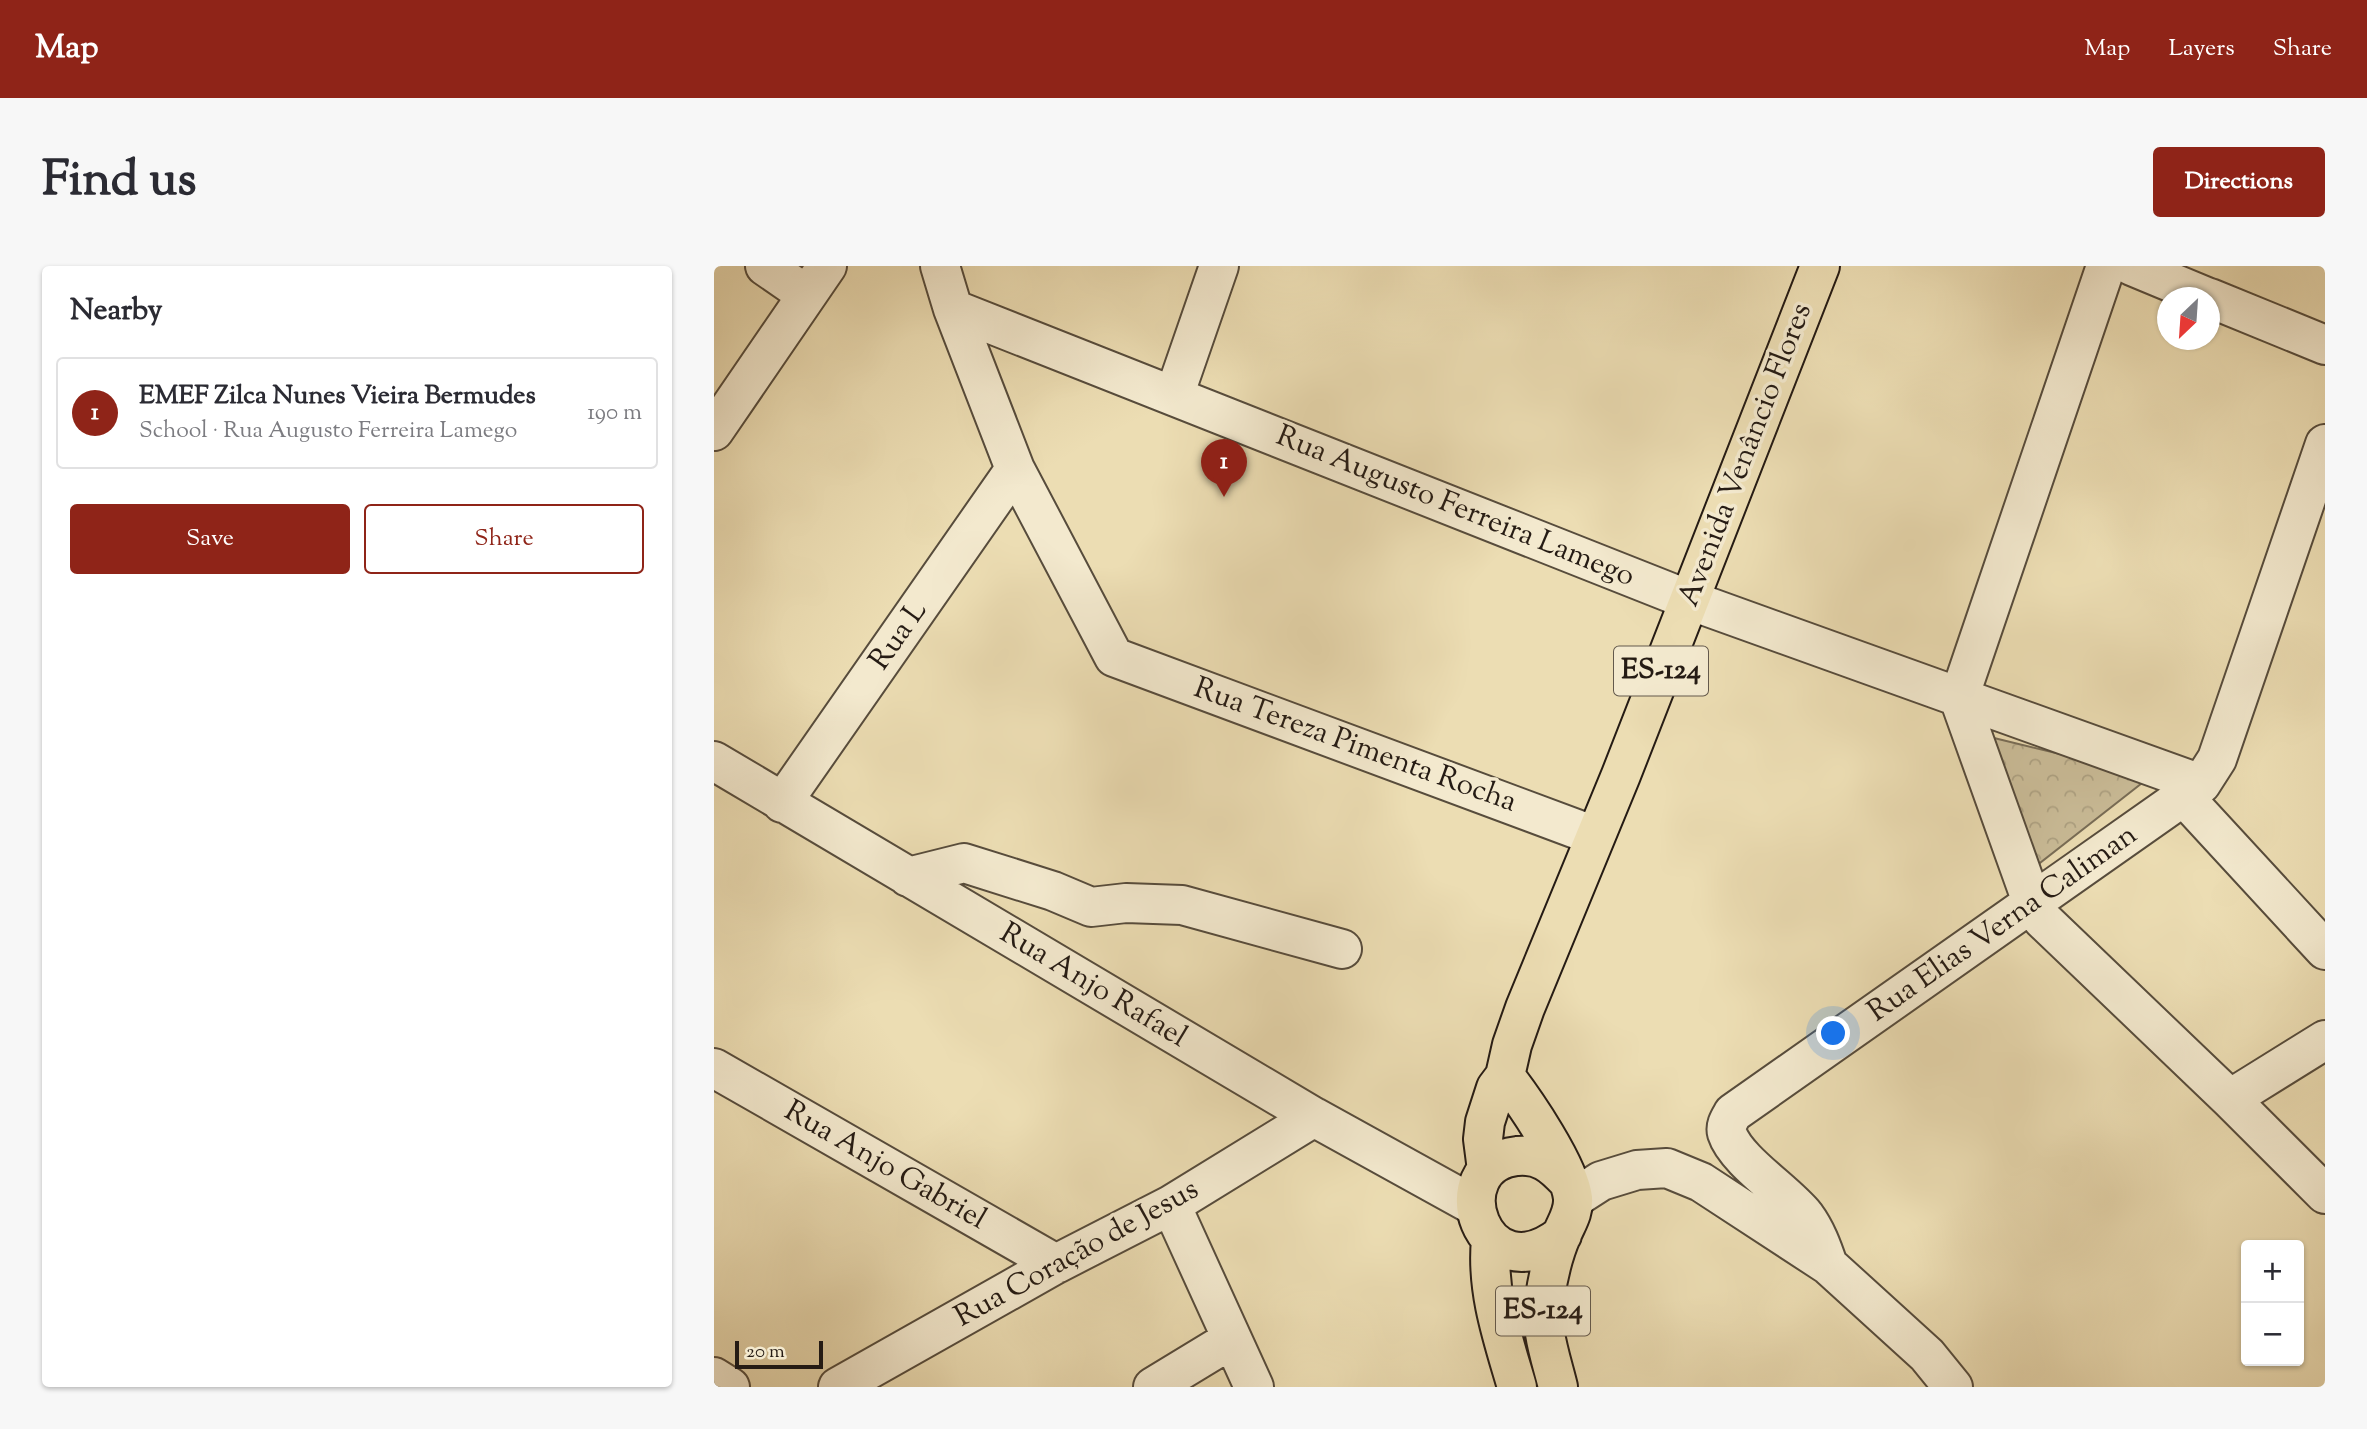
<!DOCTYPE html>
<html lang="en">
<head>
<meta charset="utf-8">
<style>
	body { margin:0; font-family:"Sorts Mill Goudy",serif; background:#f7f7f7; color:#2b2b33 }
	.controls { position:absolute; right:21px; bottom:21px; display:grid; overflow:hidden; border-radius:7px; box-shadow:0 2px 5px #0004 }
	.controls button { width:63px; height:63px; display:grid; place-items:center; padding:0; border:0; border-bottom:2px solid #e1e1e2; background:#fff; color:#2b2b33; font:35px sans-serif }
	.compass { position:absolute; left:1443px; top:21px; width:63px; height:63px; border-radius:50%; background:#fff; box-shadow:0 2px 5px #0004; rotate:205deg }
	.scale { position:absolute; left:21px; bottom:18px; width:88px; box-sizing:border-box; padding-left:7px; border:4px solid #251b14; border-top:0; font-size:19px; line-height:24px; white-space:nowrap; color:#251b14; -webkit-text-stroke:5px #f3e9ce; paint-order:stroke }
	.you { position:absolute; left:1120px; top:768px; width:24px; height:24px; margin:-18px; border:5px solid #fff; border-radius:50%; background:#1a73e8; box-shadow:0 0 0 10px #1a73e833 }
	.badge { display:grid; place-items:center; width:46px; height:46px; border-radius:50%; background:#8f2418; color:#fff; font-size:23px; font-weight:700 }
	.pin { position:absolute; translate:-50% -58px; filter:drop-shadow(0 2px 4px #0008) }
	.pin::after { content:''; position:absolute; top:37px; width:24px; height:21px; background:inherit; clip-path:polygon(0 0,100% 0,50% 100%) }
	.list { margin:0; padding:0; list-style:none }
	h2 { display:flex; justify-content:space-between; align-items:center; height:91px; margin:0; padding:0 28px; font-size:30px }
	h2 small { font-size:23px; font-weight:400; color:#7c7c81 }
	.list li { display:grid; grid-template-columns:46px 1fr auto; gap:21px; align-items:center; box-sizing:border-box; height:112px; margin:0 14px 14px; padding:0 14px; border:2px solid #e1e1e2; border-radius:7px }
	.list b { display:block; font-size:26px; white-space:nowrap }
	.list p { margin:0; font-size:23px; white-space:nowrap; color:#7c7c81 }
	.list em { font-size:23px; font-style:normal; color:#7c7c81 }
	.actions { display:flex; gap:14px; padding:21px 28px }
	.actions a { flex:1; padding:16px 0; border:2px solid #8f2418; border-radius:7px; text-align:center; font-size:24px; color:#8f2418 }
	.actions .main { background:#8f2418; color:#fff }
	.map { position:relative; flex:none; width:1611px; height:1121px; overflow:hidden; border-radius:7px }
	header { display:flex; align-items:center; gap:42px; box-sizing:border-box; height:98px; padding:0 35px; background:#8f2418; color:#fff }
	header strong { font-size:33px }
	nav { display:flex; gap:38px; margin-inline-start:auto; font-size:24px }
	.intro { display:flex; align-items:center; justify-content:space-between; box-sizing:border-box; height:168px; padding:0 42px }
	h1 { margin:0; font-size:49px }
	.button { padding:18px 32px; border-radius:7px; background:#8f2418; color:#fff; font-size:24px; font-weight:700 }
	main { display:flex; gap:42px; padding:0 42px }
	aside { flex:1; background:#fff; border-radius:7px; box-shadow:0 2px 5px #0004 }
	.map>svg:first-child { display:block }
	.forest { fill:url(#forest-crowns); stroke:#786c56; stroke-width:2 }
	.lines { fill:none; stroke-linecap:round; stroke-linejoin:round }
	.minor-casing { stroke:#574c3c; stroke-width:42 }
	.major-casing { stroke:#251b14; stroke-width:42 }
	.minor { stroke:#f3e9ce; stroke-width:38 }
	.major { stroke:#ecddb3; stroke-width:38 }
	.labels { text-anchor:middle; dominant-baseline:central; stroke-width:7; stroke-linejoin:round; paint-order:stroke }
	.shield { fill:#f3e9ce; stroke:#63594c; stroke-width:2 }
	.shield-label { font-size:28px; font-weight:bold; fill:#251b14 }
	.street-label { font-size:30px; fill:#251b14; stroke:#f3e9ce }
</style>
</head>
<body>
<header>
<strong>Map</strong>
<nav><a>Map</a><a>Layers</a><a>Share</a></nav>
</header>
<div class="intro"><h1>Find us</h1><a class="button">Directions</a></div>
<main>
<aside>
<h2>Nearby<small></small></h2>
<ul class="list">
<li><span class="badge">1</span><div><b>EMEF Zilca Nunes Vieira Bermudes</b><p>School · Rua Augusto Ferreira Lamego</p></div><em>190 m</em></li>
</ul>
<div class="actions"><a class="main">Save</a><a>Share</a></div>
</aside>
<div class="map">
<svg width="1611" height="1121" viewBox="0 0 1611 1121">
	<defs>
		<pattern id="forest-crowns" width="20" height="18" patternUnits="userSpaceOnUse" patternTransform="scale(1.75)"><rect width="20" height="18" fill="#cabc98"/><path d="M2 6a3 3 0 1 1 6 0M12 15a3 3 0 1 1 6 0" fill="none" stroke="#ada182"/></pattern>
	</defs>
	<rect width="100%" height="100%" fill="#ecddb3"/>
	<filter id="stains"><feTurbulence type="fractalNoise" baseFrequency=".00286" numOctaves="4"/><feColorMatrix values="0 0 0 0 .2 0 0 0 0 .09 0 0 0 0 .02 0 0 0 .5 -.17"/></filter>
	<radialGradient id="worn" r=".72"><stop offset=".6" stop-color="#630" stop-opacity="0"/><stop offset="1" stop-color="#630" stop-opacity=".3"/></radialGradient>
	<path class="forest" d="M1280,472L1437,510L1322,600Z"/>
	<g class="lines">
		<defs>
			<path id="minor" d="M51,0L93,29
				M226,0L239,43L301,203L400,391L881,570
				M1418,0L1495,32
				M1496,32L1611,79
				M239,43L975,334L1487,518
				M460,130L505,0
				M0,165L113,0
				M1245,432L1319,639L1328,653L1516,833L1611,928
				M1245,432L1392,0
				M0,495L600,851L761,940
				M1471,532L1611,684
				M68,537L301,203
				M194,611L250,597L339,625L377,641L412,637L468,639L628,683
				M0,802L342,998
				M1516,833L1611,774
				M859,933L887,915L923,904L953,902L987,916L1114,999L1213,1089L1239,1121
				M457,939L540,1121
				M1114,999C1108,981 1102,965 1091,950C1072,926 1022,895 1013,867C1011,860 1015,854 1019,847L1487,518L1503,493L1611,178
				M0,1111L16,1121
				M124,1121L342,998L457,939L600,851
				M439,1121L518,1073"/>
			<path id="major" d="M791,810C811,836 855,900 859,932C860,946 853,956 848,968C840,986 834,1011 831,1031C825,1061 837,1092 844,1121
				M773,904L769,873L771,856L782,822L791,810L798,779L811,742L907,509L1106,0
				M848,969C768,1032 725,899 803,890C826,888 838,898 853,914
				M777,974C772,1025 789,1073 803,1121"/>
		</defs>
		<use href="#minor" class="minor-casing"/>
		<use href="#major" class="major-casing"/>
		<use href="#minor" class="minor"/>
		<use href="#major" class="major"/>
	</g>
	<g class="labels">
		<g class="shield">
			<rect x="900" y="380.5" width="94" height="49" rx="5"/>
			<rect x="782" y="1020.5" width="94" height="49" rx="5"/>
		</g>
		<g class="shield-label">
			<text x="947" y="405">ES-124</text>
			<text x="829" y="1045">ES-124</text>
		</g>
		<g class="street-label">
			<text transform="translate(1032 189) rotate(-69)">Avenida Venâncio Flores</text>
			<text transform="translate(741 241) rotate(22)">Rua Augusto Ferreira Lamego</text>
			<text transform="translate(185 370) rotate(-55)">Rua L</text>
			<text transform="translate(641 480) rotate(20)">Rua Tereza Pimenta Rocha</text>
			<text transform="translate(1289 658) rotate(-35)">Rua Elias Verna Caliman</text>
			<text transform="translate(379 720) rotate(31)">Rua Anjo Rafael</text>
			<text transform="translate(171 900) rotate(30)">Rua Anjo Gabriel</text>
			<text transform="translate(363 988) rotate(-29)">Rua Coração de Jesus</text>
		</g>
	</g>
	<rect width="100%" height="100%" filter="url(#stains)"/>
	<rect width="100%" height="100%" fill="url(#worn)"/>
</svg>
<div class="controls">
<button>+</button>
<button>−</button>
</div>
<svg class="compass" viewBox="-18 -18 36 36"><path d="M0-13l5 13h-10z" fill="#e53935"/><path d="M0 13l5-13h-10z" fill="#7c7c81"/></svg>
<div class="scale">20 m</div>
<div class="you"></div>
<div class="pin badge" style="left:510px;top:231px">1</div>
</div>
</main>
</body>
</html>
